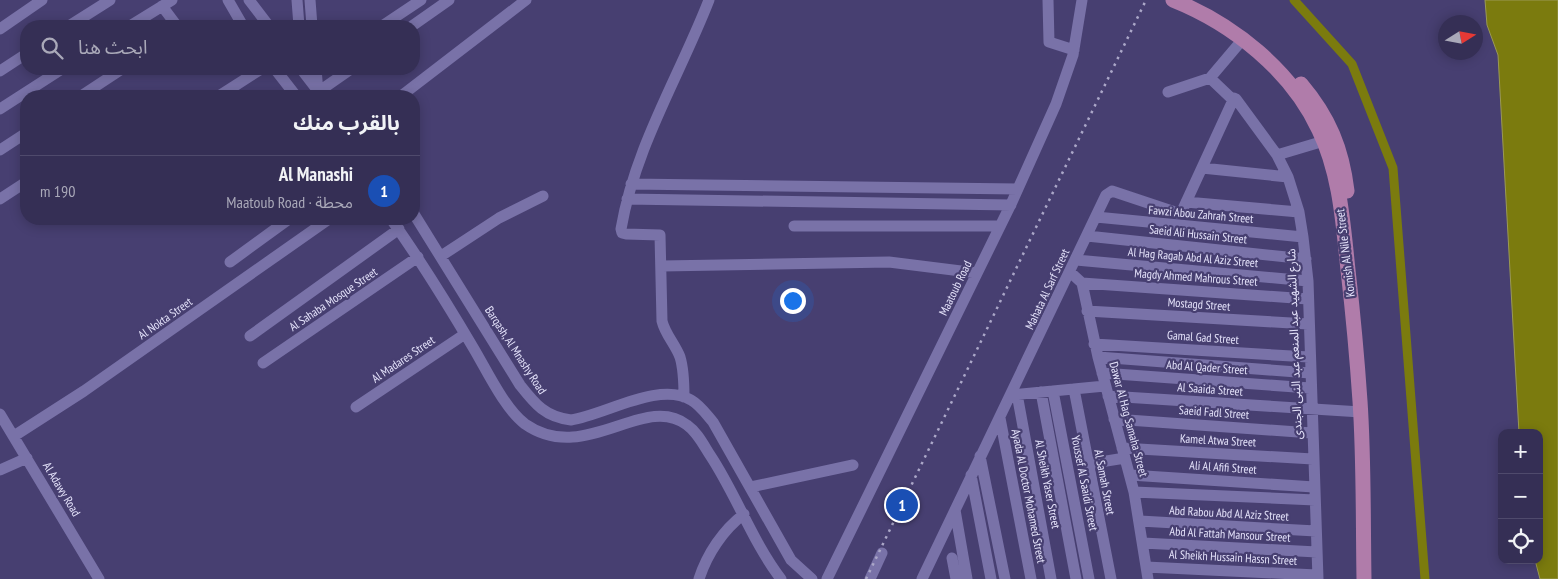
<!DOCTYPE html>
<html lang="ar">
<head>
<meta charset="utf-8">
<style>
	body { margin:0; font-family:"PT Sans Narrow","Noto Sans Arabic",sans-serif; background:#403b5f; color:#f1f3f6; direction:rtl }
	.controls { position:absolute; right:15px; bottom:15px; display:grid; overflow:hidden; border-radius:10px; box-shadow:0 2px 12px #0003 }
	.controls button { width:45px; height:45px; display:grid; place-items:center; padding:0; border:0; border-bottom:1px solid #4f4a6c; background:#352f55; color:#f1f3f6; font:25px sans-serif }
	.compass { position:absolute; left:1438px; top:15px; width:45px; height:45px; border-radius:50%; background:#352f55; box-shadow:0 2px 12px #0003; rotate:79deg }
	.you { position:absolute; left:792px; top:300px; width:18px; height:18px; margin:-12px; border:4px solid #fff; border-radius:50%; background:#1a73e8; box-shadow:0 0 0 8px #1a73e833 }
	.badge { display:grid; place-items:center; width:32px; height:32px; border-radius:50%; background:#8c9099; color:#fff; font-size:16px; font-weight:700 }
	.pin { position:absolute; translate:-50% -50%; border:2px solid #fff; box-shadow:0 1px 5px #0006 }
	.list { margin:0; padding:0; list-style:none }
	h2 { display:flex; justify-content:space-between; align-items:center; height:65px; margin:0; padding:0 20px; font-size:21px }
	h2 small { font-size:16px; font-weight:400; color:#aaa9b9 }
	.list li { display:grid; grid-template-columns:32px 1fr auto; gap:15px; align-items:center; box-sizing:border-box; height:70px; padding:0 20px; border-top:1px solid #4f4a6c }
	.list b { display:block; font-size:19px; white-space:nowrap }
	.list p { margin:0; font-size:16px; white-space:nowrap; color:#aaa9b9 }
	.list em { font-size:16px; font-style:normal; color:#aaa9b9 }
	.icon { flex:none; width:28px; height:28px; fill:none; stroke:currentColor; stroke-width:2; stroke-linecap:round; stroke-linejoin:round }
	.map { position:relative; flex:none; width:1558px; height:579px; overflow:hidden; direction:ltr }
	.search { position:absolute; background:#352f55; box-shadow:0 2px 12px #0003; left:20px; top:20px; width:400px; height:55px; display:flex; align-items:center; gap:12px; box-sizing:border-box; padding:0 18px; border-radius:20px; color:#aaa9b9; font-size:19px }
	.panel { position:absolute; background:#352f55; box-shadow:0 2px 12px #0003; left:20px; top:90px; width:400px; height:135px; border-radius:20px; direction:rtl }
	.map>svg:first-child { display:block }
	.water { fill:#7b7b0e; stroke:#9b9a55 }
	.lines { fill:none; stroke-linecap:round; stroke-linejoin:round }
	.canal { stroke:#7b7b0e; stroke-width:9 }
	.minor { stroke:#7972a8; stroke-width:11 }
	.major { stroke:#b07caa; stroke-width:15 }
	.rail { stroke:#aba7c8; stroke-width:2.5; stroke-dasharray:2.5 5; stroke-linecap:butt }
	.labels { text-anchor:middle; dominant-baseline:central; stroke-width:4.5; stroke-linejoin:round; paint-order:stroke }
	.street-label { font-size:12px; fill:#e5e3fb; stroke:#473f71 }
</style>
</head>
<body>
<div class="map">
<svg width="1558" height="579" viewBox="0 0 1558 579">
	<rect width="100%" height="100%" fill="#473f71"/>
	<path class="water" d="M1485,0H1558V579H1540L1535,560H1539V433H1519L1498,55L1487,25Z"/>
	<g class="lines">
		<path class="canal" d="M1294,0L1352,64L1393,168L1425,579"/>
		<path class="minor" d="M228,0L243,26
			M249,0L269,26
			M297,0L299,26
			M310,0L312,26
			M1048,0L1049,42L1074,50
			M162,6L177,26
			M69,26L110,0
			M130,26L172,0
			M382,26L421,0
			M412,26L449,0
			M0,29L42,0
			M275,69L296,96
			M301,69L318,91
			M316,69L318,92L351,69
			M0,71L26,54
			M1210,78L1231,98L1236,99L1277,155L1288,177L1299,212L1303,237L1308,281L1318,579
			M1168,92L1210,78L1243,39
			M81,96L122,69
			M219,96L261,69
			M401,96L526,0
			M0,109L62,69
			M0,150L26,133
			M1277,155L1324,141
			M1202,168L1288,177
			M631,184L1018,189
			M0,199L26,182
			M627,199L1011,205
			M1186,202L1299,212
			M414,214L520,385C535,404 545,417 571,420C605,415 659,381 691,400C700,405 706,414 713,422L791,560L812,579
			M1096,217L1303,237
			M391,219C421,261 448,305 474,349C487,371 505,409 525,424C585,466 644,392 687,425C697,432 703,444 710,455C736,494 752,541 781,579
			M794,226H1000
			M1087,236L1306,259
			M441,256L499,218L543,196
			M1076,260L1308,281
			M230,262L289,219
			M662,266L889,262L977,273
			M1070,272L1082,283L1098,357L1134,492L1148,579
			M1082,283L1308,299
			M1087,311L1308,324
			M250,336L399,229
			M1094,344L1309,357
			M1098,357L1310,373
			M263,363L418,257
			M1102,373L1310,388
			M1074,389L1111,579
			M1053,391L1089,579
			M1041,392L1076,579
			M1017,394L1051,579
			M1011,395L1105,386
			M1108,396L1361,412
			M684,397C684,384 684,370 680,357C675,344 665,334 662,321L660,235L626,234L622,233L621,229C635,147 679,77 709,0
			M356,407L465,334
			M0,414L99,579
			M1000,418L1031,579
			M1114,419L1312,433
			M14,436L84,391L329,219
			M1122,448L1313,459
			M980,456L1005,579
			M1088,464L1125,458
			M0,470L27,458
			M971,475L991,579
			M1130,475L1314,487
			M751,487L853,465
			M1134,492L1315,500
			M955,510L967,579
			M1140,521L1316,531
			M1143,543L1317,552
			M952,558L956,579
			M1146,567L1317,575
			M699,579C707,554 723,530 744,514
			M827,579L1012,202L1056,104L1073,55L1082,0
			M870,579L882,553
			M922,579L1106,195L1112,191L1178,213L1182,211L1234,98"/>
		<path class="major" d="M1173,0C1233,24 1291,70 1319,130C1340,173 1343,223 1348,270C1353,314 1357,357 1360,401C1364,460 1363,520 1364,579
			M1301,84C1329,117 1342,149 1347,191"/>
		<path class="rail" d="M866,579L1146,0"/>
	</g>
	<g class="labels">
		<g class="street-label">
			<text transform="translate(1201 214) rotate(5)">Fawzi Abou Zahrah Street</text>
			<text transform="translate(1198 234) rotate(6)">Saeid Ali Hussain Street</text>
			<text transform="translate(1345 253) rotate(-97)">Kornish Al Nile Street</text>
			<text transform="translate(1193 257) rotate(5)">Al Hag Ragab Abd Al Aziz Street</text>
			<text transform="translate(1196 277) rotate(4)">Magdy Ahmed Mahrous Street</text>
			<text transform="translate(955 288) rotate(-64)">Maatoub Road</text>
			<text transform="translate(1047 289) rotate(-65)">Mahata Al Sarf Street</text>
			<text transform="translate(333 299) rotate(-34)">Al Sahaba Mosque Street</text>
			<text transform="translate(1199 304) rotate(4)">Mostagd Street</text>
			<text transform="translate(165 318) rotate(-35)">Al Nokta Street</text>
			<text transform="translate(1203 337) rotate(4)">Gamal Gad Street</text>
			<text transform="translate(1294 344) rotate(-92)">شارع الشهيد عبد المنعم عبد النبى الجندى</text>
			<text transform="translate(516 350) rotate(57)">Barqash, Al Mnashy Road</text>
			<text transform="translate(403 359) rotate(-34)">Al Madares Street</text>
			<text transform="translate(1207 367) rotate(4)">Abd Al Qader Street</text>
			<text transform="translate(1210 389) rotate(4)">Al Saaida Street</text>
			<text transform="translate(1214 412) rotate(4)">Saeid Fadl Street</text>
			<text transform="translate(1129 419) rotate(75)">Dawar Al Hag Samaha Street</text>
			<text transform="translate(1218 440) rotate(3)">Kamel Atwa Street</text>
			<text transform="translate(1223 467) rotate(4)">Ali Al Afifi Street</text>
			<text transform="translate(1105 482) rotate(79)">Al Samah Street</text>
			<text transform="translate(1085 483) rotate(79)">Youssef Al Saaidi Street</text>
			<text transform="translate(1048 484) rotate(79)">Al Sheikh Yaser Street</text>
			<text transform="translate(62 489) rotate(59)">Al Adawy Road</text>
			<text transform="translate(1029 496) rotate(79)">Ayada Al Doctor Mohamed Street</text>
			<text transform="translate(1229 513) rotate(3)">Abd Rabou Abd Al Aziz Street</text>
			<text transform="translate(1230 534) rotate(3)">Abd Al Fattah Mansour Street</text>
			<text transform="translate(1233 557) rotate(3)">Al Sheikh Hussain Hassn Street</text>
		</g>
	</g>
</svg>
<div class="controls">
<button>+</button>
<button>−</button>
<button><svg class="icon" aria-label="locate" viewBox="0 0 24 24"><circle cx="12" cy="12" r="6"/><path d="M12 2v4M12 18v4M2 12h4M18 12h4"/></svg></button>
</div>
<svg class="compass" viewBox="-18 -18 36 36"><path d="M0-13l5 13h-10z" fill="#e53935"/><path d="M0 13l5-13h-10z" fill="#aaa9b9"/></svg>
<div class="you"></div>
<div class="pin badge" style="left:902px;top:505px;background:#1a4fb4">1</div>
<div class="search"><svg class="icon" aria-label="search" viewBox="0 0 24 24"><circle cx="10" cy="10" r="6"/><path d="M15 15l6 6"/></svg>ابحث هنا</div>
<section class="panel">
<h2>بالقرب منك<small></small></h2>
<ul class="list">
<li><span class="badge" style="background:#1a4fb4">1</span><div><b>Al Manashi</b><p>محطة · Maatoub Road</p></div><em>190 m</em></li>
</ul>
</section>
</div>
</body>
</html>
